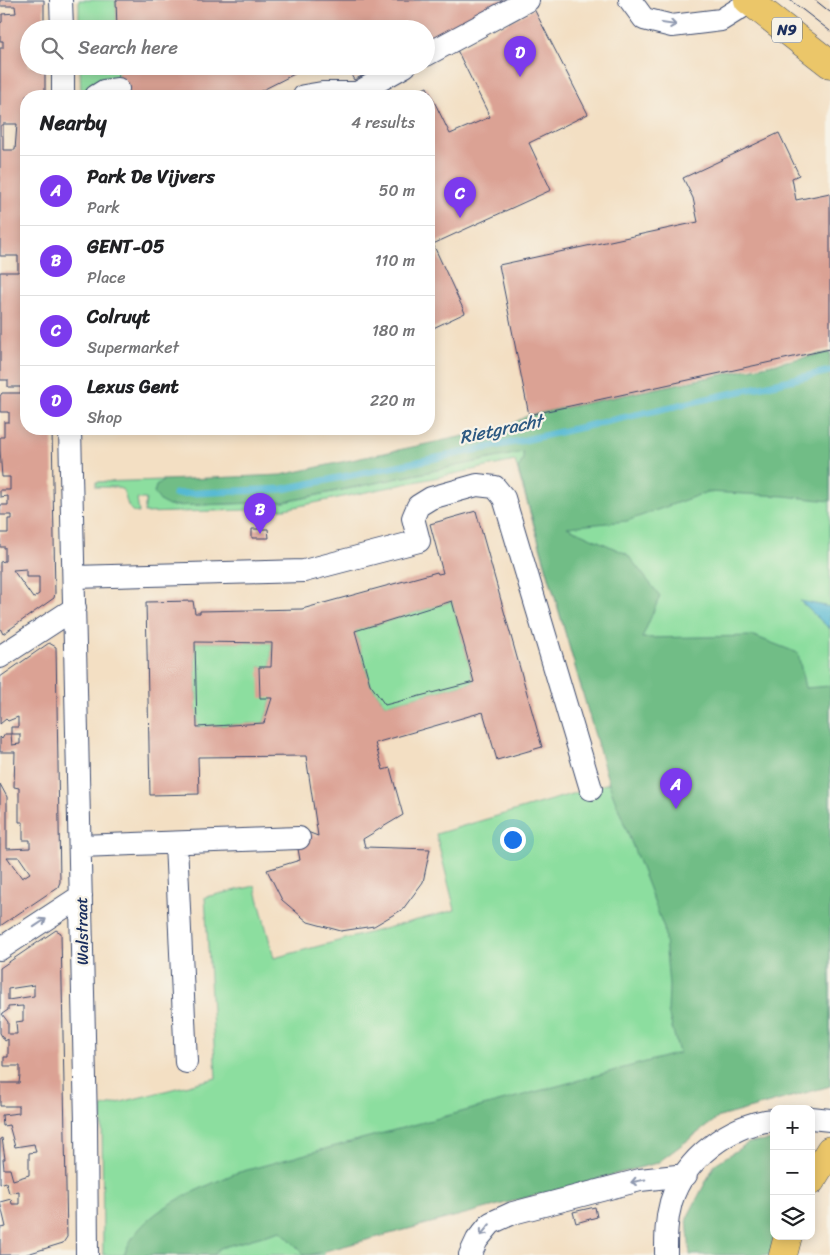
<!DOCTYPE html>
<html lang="en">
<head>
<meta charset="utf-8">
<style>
	body { margin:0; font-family:Sriracha,sans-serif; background:#f6f6f6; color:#202124 }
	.controls { position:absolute; right:15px; bottom:15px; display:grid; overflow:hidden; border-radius:10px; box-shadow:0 2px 12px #0003 }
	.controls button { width:45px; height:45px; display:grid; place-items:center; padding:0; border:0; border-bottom:1px solid #e0e0e0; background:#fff; color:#202124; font:25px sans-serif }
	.you { position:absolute; left:512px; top:839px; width:18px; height:18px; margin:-12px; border:4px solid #fff; border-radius:50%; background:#1a73e8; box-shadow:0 0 0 8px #1a73e833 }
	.badge { display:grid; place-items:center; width:32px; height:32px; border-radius:50%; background:#7c3aed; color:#fff; font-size:16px; font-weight:700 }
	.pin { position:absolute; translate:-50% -41px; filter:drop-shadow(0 1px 2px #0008) }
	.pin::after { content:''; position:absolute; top:26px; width:18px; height:15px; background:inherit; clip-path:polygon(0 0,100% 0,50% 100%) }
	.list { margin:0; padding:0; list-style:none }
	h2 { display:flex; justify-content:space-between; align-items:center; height:65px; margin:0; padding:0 20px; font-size:21px }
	h2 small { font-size:16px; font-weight:400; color:#757577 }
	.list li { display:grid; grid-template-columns:32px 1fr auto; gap:15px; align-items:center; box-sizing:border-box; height:70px; padding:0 20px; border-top:1px solid #e0e0e0 }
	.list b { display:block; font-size:19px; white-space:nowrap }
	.list p { margin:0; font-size:16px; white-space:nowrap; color:#757577 }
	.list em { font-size:16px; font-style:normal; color:#757577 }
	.icon { flex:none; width:28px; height:28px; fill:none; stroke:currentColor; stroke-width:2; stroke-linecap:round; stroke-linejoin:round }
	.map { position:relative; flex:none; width:830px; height:1255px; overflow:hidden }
	.search { position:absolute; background:#fff; box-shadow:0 2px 12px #0003; left:20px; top:20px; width:415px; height:55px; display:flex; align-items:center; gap:12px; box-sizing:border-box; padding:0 18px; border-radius:28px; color:#757577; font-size:19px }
	.panel { position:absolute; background:#fff; box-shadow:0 2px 12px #0003; left:20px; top:90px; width:415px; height:345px; border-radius:20px }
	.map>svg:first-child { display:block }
	.green { fill:#8cde9f; stroke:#54867e }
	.forest { fill:#71bd86; stroke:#467672 }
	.water { fill:#54b9d3; stroke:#387498 }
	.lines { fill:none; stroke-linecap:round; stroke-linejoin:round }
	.stream { stroke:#54b9d3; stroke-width:7 }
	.building { fill:#dba294; fill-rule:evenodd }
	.minor-casing { stroke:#3b496d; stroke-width:24 }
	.major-casing { stroke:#3b496d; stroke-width:29 }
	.highway-casing { stroke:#3b496d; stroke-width:29 }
	.minor { stroke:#fff; stroke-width:22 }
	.major { stroke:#ebc669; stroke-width:28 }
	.highway { stroke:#ebc669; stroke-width:28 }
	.tram { stroke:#1b2f5e; stroke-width:1 }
	.oneway { stroke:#8d97ae }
	.labels { text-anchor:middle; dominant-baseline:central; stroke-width:4.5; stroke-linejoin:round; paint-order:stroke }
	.shield { fill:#f7f3e8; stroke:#5d6a87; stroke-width:1 }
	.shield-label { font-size:15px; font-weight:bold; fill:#1b2f5e }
	.street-label { font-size:16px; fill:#1b2f5e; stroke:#f7f3e8 }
	.water-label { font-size:18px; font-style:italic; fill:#2c5881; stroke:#f7f3e8 }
</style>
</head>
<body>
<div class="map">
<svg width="830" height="1255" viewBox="0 0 830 1255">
	<rect width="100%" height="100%" fill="#f7f3e8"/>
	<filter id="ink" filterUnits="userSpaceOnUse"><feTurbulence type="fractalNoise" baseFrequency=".02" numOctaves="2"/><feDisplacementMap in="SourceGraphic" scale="10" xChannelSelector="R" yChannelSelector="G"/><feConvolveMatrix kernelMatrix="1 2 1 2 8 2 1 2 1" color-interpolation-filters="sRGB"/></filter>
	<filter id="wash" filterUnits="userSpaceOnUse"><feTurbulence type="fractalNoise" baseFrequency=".0096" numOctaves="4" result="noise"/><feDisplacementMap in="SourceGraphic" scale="20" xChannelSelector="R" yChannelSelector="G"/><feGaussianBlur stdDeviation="1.12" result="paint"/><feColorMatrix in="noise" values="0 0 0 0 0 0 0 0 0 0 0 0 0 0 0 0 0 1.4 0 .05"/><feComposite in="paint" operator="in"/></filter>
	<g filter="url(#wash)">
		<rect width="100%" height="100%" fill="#f3dfc3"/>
		<path class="green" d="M79,0H116L117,29H79Z
			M80,66H118V82L88,96H81Z
			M830,352V1086L719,1117L657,1163L324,1251V1255H103L102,1107L216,1078L205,897L255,886L274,958L455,910L436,834L609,783L515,461L285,509L144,513L146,499H137L139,513C127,513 127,500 123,490L116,487H96V482L164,480L156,486L169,506L285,502L513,454L506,427L529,415Z
			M452,601L474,682L385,705L370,684L355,631Z
			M195,642L272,643L271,667H259L272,698L264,723L197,727Z"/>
		<path class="forest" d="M830,352V501L784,496L707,492L627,521L567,527L627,554L660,596L642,638L754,636L798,653L805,688L830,686V1086L719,1117L657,1163L310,1255H305L281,1231L220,1248L214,1255H124C139,1210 196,1191 236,1173L679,1053L668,1012L669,986L664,928L609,784L518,469L523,459V452L284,502L169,506L161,502L154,493L156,486L164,480L281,475L506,427L529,415Z
			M774,1140V1236L770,1255H690L687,1218L715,1164L748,1143Z"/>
		<path class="water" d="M800,601L830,607V629Z"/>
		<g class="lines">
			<path class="stream" d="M175,494L283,489L525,440L830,371"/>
		</g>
		<g id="blocks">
			<path class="building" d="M0,0H44V29H29V66H45V96H26V429H52L55,593L54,598L3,634L0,628V562L5,561V547H0V533H8V519H12V515H0V505H8V496L0,497V490H10V477H2L0,450V437H4V422H9V412H0V396L2,393H21V387H8V380H0V272H18V256H0V48H3V41H0V23L2,22V14L16,13L15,6H0ZM3,124H17L15,150H3ZM26,569V577H39V594L33,598L13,570Z
				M116,0H509L426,43V29H117Z
				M534,9L588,114L529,143L551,190L433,244L465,313L429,330V96H408L427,87L450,134L490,117L457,50Z
				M118,66H310L251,96H118Z
				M346,66H381L354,80Z
				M779,133L799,175L792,178L796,200L830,193V349L529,415L499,265L698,222L693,198L683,178Z
				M476,511L542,747L497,760L483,712L375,743L383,770L390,768L403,815L363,839L365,847L430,849L423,882L403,909L374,926L341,931L308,922L282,900L267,870L300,860L298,849L302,830L318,836L306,756L198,757L199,794L150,795L146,602L193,601L195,613H200V611L302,609L437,572L438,574L443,573L430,524ZM452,601L474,682L385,705L370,684L355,631ZM195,642L272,643L271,667H259L260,698H272L264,723L197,727Z
				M252,529H268L269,538H252Z
				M49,643L56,647L60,882L58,887L0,926V784L7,797V849L30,848V840H23V822H19V788L14,787L15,752H0V737L2,739L5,734H11V727H18V717L8,721L6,719L0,724V677ZM11,734H20V744L12,745ZM7,857H19L30,873L22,878Z
				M56,930L61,933L67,1237L63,1243L24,1255H0V1228L6,1227L0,1202L11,1199L12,1204H19V1191L9,1193L6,1182L0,1184V1139L2,1138L5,1159H3L4,1169H10L13,1180L29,1175V1153L36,1152L34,1144L15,1147L9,1125L3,1126L2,1115L19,1113V1106H0V1083H19L20,1075V1066H4V1057H8V1039L5,1041L0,1033V968ZM34,985V996L8,1000V989ZM23,1006V1021L16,1022L17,1034H8V1022L2,1014L8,1010V1007Z
				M595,1207L597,1217L576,1223L573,1212Z"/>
		</g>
	</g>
	<g filter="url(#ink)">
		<use href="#blocks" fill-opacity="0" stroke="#3b496d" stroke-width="1"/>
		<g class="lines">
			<defs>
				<path id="minor" d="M61,0L62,29
					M630,0L644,19L672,26L721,20L750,2
					M426,55L528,0
					M63,66V96
					M96,96L104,91L118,89
					M304,96L322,93H357L405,66
					M70,429L86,1123L87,1255
					M74,577L304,571L419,541L413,518L418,506L431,498L477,485L495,487L504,498L591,789
					M0,657L75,608
					M176,843L186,1062
					M80,846L299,838
					M0,949L81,896
					M811,1118L830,1120
					M470,1255L477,1240L491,1223L513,1213L640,1180L686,1175
					M666,1255C666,1236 666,1220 671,1202C684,1159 730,1124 774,1120"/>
				<path id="major" d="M748,0L830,64"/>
				<path id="highway" d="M811,1181L830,1150
					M783,1255L788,1236"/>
			</defs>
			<use href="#minor" class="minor-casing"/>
			<use href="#major" class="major-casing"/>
			<use href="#highway" class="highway-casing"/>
			<use href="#minor" class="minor"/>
			<use href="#major" class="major"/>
			<use href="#highway" class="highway"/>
			<path class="tram" d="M790,0L830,31
				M815,0L830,12"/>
		</g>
		<defs><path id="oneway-shaft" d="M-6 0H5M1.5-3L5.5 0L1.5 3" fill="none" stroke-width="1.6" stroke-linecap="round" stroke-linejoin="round" transform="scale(1.25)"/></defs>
		<g class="oneway">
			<use href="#oneway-shaft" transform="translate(669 24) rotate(8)"/>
			<use href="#oneway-shaft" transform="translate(40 923) rotate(-34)"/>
			<use href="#oneway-shaft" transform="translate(638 1181) rotate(168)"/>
			<use href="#oneway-shaft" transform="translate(485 1230) rotate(130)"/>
		</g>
	</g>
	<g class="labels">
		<rect class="shield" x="772" y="17.5" width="30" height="25" rx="4"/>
		<g class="shield-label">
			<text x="787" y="30">N9</text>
		</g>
		<g class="street-label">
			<text transform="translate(82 931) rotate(-91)">Walstraat</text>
		</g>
		<g class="water-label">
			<text transform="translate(501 429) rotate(-12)">Rietgracht</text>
		</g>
	</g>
</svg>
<div class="controls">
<button>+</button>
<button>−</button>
<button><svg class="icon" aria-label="layers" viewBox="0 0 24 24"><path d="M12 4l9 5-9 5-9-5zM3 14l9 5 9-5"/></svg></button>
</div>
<div class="you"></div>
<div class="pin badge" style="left:676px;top:809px">A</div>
<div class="pin badge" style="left:260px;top:534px">B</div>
<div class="pin badge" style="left:460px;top:218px">C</div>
<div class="pin badge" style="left:520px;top:77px">D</div>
<div class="search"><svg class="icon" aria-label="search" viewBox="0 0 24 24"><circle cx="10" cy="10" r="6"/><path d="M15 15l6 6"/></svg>Search here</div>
<section class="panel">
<h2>Nearby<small>4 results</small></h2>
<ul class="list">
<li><span class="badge">A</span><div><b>Park De Vijvers</b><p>Park</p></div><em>50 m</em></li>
<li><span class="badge">B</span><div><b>GENT-05</b><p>Place</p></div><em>110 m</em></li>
<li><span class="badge">C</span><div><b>Colruyt</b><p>Supermarket</p></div><em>180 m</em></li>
<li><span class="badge">D</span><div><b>Lexus Gent</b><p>Shop</p></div><em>220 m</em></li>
</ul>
</section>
</div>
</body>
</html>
